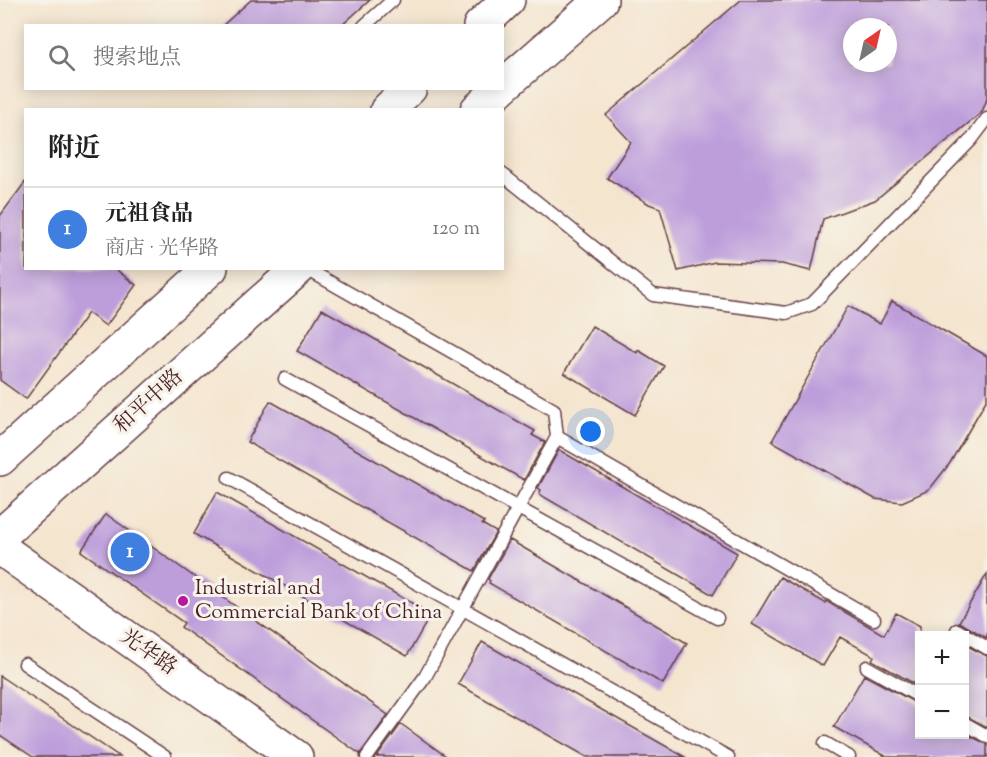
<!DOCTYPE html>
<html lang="zh">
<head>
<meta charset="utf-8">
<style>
	body { margin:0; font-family:"Sorts Mill Goudy","Noto Serif SC",serif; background:#f2f2f2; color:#222 }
	.controls { position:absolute; right:18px; bottom:18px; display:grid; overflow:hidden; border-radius:0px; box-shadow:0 3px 15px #0003 }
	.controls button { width:54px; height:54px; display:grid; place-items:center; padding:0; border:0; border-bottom:2px solid #e0e0e0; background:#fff; color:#222; font:30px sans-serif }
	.compass { position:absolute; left:843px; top:18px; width:54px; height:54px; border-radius:50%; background:#fff; box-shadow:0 3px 15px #0003; rotate:34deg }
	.you { position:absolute; left:591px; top:432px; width:21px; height:21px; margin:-15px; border:4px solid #fff; border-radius:50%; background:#1a73e8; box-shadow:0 0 0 9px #1a73e833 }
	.badge { display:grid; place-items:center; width:39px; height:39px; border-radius:50%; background:#db2777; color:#fff; font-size:20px; font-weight:700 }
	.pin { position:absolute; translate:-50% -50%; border:3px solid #fff; box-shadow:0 2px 6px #0006 }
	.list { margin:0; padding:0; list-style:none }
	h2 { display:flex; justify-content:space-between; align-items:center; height:78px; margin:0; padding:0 24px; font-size:26px }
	h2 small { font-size:20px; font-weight:400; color:#767676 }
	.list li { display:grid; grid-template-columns:39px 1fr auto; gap:18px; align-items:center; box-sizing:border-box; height:84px; padding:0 24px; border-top:2px solid #e0e0e0 }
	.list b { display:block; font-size:22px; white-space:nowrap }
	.list p { margin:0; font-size:20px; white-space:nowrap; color:#767676 }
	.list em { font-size:20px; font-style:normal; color:#767676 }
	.icon { flex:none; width:33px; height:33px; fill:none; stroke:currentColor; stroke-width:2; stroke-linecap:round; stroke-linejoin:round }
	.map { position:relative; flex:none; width:987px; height:757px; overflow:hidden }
	.search { position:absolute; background:#fff; box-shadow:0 3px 15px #0003; left:24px; top:24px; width:480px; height:66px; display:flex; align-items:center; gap:15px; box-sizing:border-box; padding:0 21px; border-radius:0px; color:#767676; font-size:22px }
	.panel { position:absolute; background:#fff; box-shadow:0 3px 15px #0003; left:24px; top:108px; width:480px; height:162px; border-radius:0px }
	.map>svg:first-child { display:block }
	.building { fill:#bd9edb; fill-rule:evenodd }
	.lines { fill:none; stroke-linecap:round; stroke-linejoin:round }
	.service-casing { stroke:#643d44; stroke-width:15 }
	.secondary-casing { stroke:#643d44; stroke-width:36 }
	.primary-casing { stroke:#643d44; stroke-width:36 }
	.service { stroke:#fff; stroke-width:12 }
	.secondary { stroke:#fff; stroke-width:33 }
	.primary { stroke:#fff; stroke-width:33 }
	.poi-dot { fill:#b5179e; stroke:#f7f3e8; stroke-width:2 }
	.labels { text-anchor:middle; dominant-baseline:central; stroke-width:6; stroke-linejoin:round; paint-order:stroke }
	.street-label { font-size:21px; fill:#4a1f2b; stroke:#f7f3e8 }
	.poi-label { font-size:21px; fill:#4a1f2b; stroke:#f7f3e8; text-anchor:start }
</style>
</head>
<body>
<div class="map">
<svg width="987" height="757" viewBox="0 0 987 757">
	<rect width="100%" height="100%" fill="#f7f3e8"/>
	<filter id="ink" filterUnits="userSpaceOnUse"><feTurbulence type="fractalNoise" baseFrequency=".0167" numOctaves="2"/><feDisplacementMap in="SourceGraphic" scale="12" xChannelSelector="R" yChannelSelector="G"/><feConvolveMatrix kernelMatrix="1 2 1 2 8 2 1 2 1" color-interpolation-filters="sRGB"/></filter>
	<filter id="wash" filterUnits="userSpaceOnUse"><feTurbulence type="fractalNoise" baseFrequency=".008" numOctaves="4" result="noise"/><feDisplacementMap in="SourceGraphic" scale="24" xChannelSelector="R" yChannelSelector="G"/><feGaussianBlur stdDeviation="1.35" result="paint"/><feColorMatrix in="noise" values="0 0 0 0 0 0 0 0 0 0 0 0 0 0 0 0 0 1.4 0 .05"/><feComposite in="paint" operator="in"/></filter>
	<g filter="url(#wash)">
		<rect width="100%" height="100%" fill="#f4e5cf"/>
		<g id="blocks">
			<path class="building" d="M251,0H370L341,26H222Z
				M741,0H987V99L982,112L875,200L823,219L811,271L782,264L715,262L678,271L660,208L649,204L607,178L631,142L606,115ZM852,27H888V63H852Z
				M26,181V268H114L136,285L106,326L88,313L26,399L0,380V216Z
				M892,301L987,356V399L950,463L929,490L902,502L875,499L772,441L848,306L880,324Z
				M322,309L535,431L532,435L545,442L524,480L297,351Z
				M592,326L637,353L638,350L664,366L635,415L564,373Z
				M270,401L484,522L482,524L496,532L474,571L247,442Z
				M559,450L737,553L713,595L539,494L541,490L538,488Z
				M217,492L431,614L407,656L194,534Z
				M106,514L388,715L360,754L181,627L184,623L81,551Z
				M510,540L687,643L663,684L489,583L490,581L488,579Z
				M987,574V638L959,622Z
				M780,577L825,603L826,601L884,635L896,613L920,626V687L872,660L874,656L840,637L823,666L752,624Z
				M482,642L685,757H587L458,684Z
				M964,644L987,656V727L964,715Z
				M864,675L920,705V735H964V733L987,744V757H887L834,727Z
				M0,676L120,757H33L0,735Z
				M401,724L447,757H377Z"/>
		</g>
	</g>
	<g filter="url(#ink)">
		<use href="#blocks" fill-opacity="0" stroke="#643d44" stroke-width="1.5"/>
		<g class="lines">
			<defs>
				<path id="service" d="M364,26L393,0
					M502,174L653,295L786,313L812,304L971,140L987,119
					M305,268L554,410L557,437L874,619
					M285,379L717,618
					M229,478L728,757
					M957,630L987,648
					M25,664L165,757
					M867,667L920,697
					M964,723L987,736
					M825,743L849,757
					M367,757L425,677L557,437"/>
				<path id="secondary" d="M0,548L296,757"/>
				<path id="primary" d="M480,26L508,0
					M502,87L601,0
					M387,110L410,88
					M477,110L501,88
					M0,459L211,268
					M0,536L299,268"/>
			</defs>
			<use href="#service" class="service-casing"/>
			<use href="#secondary" class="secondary-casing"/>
			<use href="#primary" class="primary-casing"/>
			<use href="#service" class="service"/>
			<use href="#secondary" class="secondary"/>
			<use href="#primary" class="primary"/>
		</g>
	</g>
	<circle class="poi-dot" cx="183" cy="601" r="6"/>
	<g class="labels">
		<g class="street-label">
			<text transform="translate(149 402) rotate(-42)">和平中路</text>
			<text transform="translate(148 653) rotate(35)">光华路</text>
		</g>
		<g class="poi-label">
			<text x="195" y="589">Industrial and<tspan x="195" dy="24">Commercial Bank of China</tspan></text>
		</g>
	</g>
</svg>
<div class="controls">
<button>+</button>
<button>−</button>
</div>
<svg class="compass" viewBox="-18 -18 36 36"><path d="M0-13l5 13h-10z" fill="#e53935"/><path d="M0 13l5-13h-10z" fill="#767676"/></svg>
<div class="you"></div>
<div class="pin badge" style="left:130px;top:552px;background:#3f7fe0">1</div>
<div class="search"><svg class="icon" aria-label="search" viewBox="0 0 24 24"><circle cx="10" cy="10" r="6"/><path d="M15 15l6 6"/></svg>搜索地点</div>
<section class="panel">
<h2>附近<small></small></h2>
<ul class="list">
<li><span class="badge" style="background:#3f7fe0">1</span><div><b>元祖食品</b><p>商店 · 光华路</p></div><em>120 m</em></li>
</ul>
</section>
</div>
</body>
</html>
